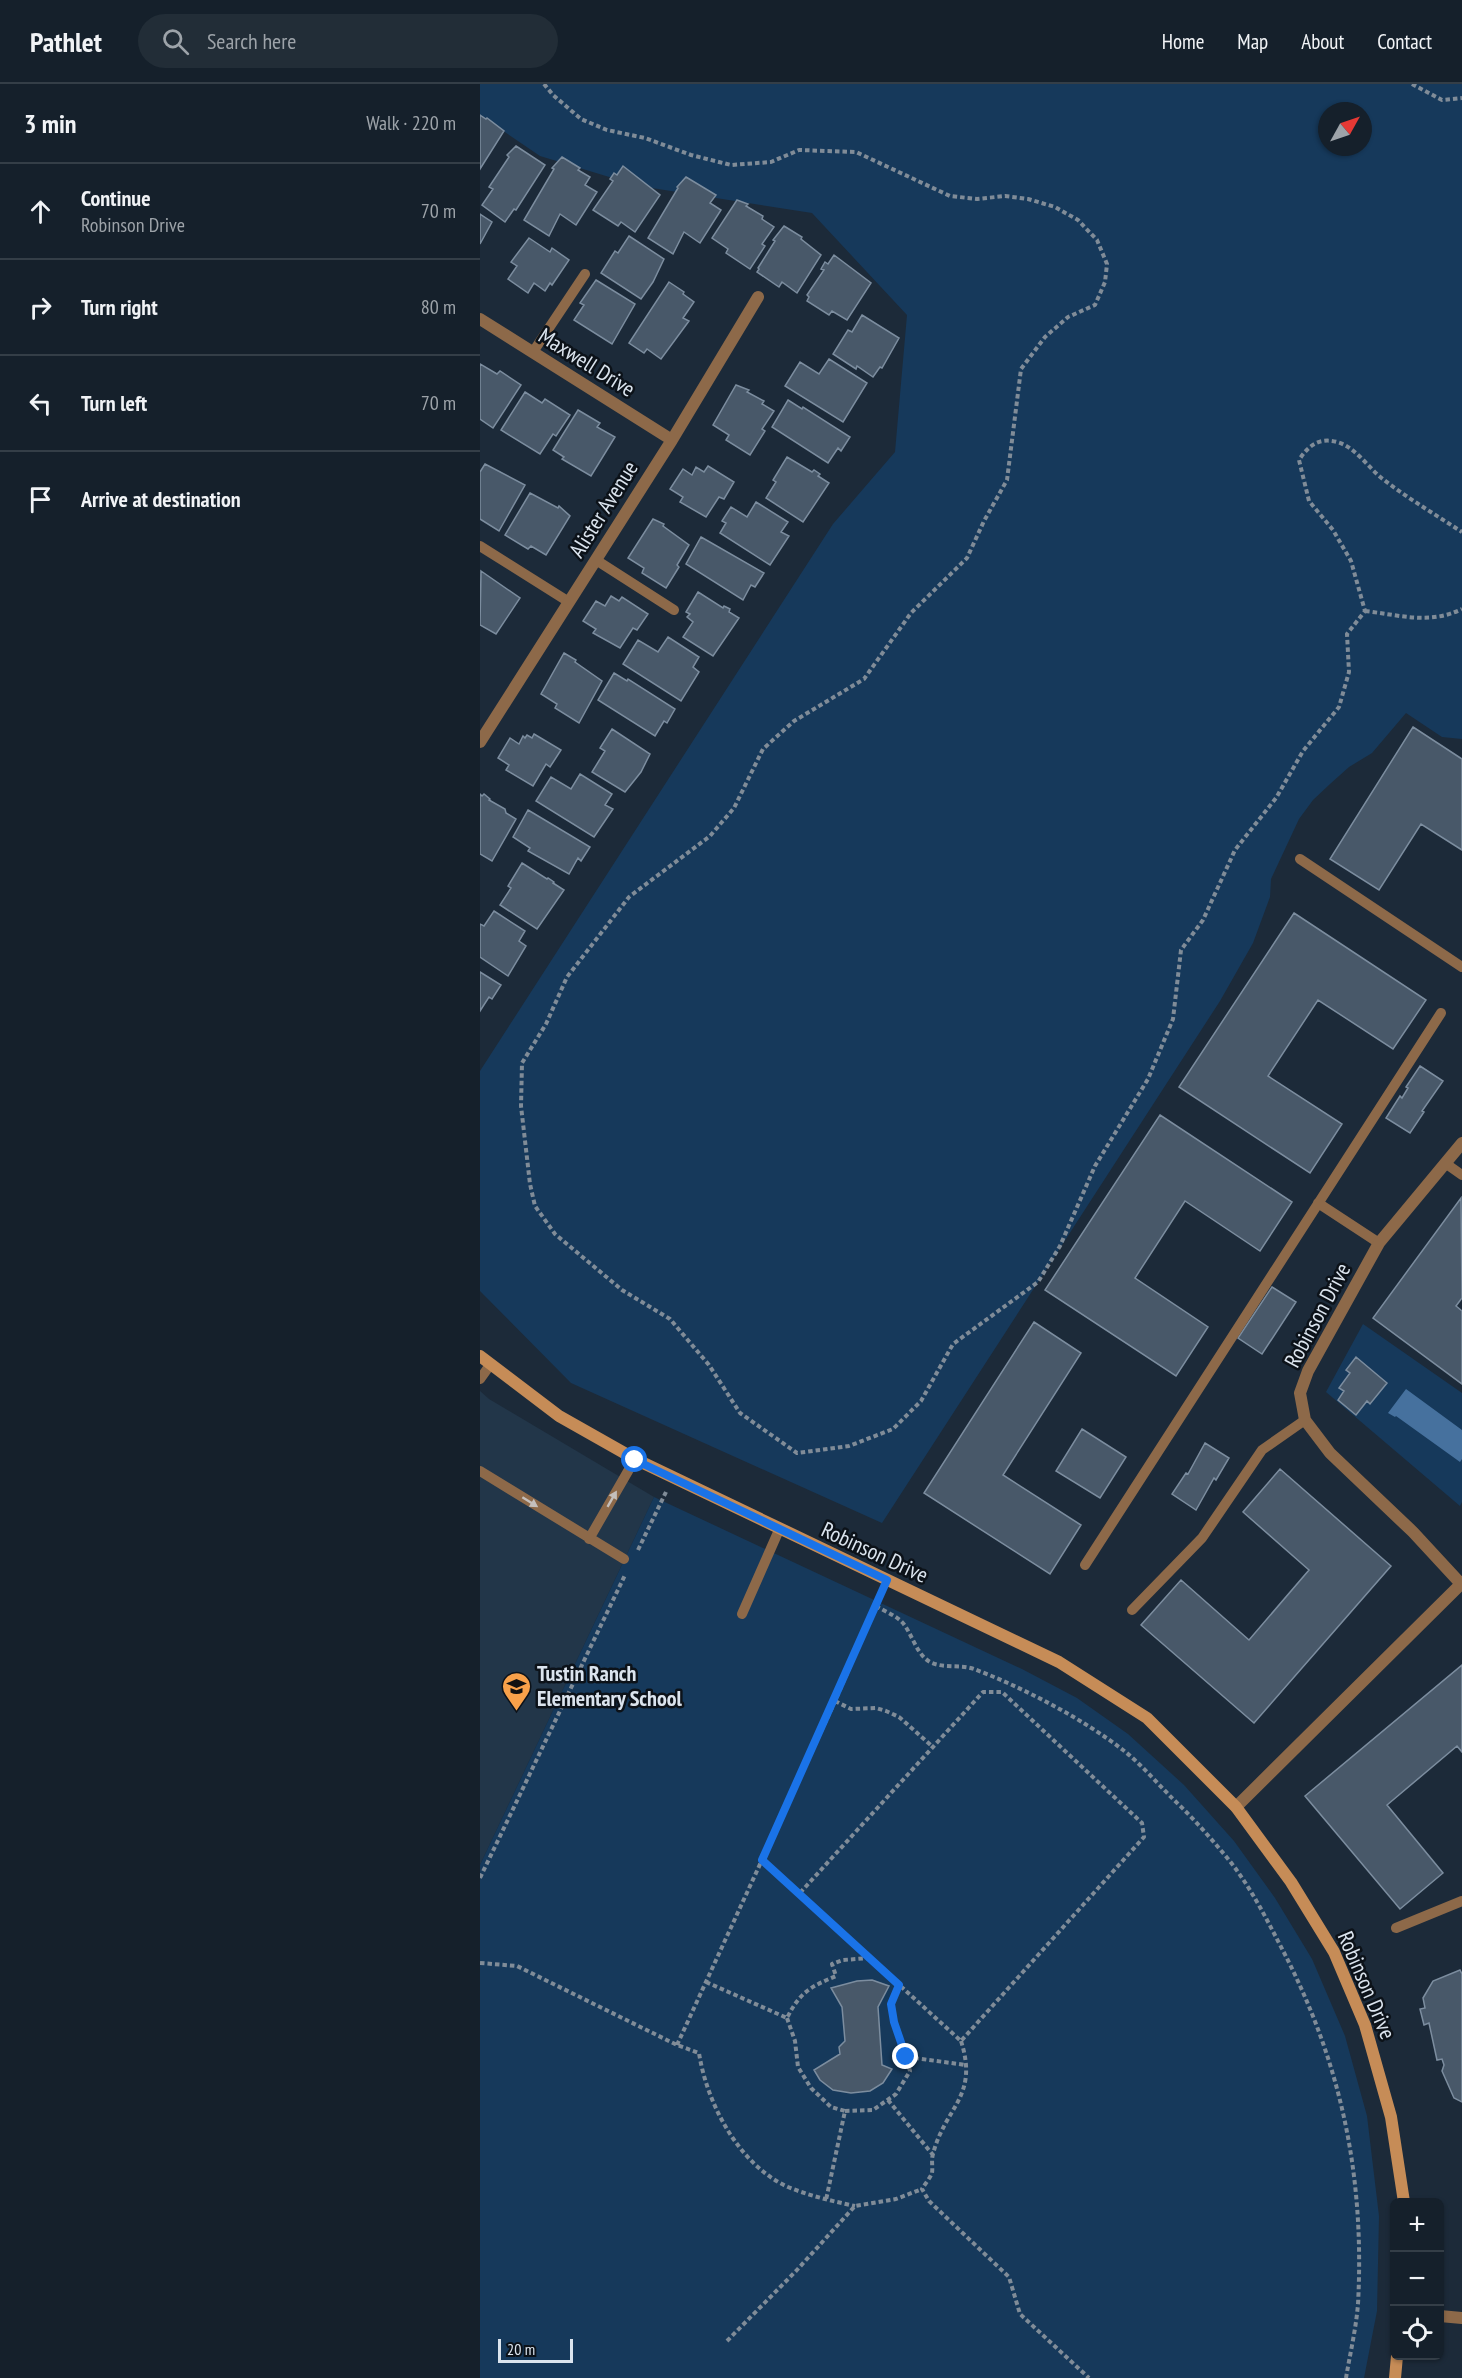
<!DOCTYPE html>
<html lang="en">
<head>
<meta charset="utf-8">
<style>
	body { margin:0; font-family:"PT Sans Narrow",sans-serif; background:#222d37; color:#f1f3f6 }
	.controls { position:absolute; right:18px; bottom:18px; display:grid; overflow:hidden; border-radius:9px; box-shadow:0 2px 4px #0004 }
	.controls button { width:54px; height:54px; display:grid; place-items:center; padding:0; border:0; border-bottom:2px solid #343e47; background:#15202b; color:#f1f3f6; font:30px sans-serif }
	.compass { position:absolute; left:838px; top:18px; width:54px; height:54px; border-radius:50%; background:#15202b; box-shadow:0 2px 4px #0004; rotate:50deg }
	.scale { position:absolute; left:18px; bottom:15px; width:75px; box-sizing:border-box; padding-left:6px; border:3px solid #dbe4ee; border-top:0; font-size:16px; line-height:21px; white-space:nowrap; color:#dbe4ee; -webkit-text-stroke:4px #0c1219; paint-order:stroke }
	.stop { position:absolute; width:18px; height:18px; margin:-14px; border:4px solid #1a73e8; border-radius:50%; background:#fff }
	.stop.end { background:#1a73e8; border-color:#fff; box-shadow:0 2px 6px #0008 }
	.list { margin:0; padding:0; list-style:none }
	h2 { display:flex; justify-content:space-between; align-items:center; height:78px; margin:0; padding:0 24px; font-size:26px }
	h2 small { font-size:20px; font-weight:400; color:#9da3a9 }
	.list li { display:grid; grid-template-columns:39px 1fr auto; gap:18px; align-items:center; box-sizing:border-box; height:96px; padding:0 24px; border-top:2px solid #343e47 }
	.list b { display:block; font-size:22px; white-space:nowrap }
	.list p { margin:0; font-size:20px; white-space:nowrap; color:#9da3a9 }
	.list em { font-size:20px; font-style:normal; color:#9da3a9 }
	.icon { flex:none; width:33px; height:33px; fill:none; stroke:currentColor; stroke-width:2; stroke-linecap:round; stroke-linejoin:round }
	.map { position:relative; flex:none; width:982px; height:2294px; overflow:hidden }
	header { display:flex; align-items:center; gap:36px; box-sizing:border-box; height:84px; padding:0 30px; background:#15202b; border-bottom:2px solid #343e47 }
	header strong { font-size:28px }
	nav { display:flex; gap:33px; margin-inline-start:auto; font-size:21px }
	.search { width:420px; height:54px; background:#222d37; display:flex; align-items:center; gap:15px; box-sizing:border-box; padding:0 21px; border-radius:33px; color:#9da3a9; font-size:22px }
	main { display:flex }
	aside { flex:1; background:#15202b }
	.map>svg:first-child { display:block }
	.built { fill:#223649 }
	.green { fill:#16395b; fill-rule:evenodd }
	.water { fill:#46719e }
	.building { fill:#485869; stroke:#7c8d9f; stroke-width:1.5 }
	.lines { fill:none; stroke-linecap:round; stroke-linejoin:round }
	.path { stroke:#808c98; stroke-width:4; stroke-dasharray:4.5 3; stroke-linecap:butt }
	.lane { stroke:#8d6949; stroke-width:10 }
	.street { stroke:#8d6949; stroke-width:12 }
	.secondary { stroke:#c68c57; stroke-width:12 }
	.oneway { fill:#c4bfbc }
	.route { stroke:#1a73e8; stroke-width:8 }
	.labels { text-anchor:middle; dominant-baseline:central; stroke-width:5; stroke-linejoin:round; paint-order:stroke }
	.street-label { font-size:22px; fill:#dbe4ee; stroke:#0c1219 }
	.poi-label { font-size:22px; font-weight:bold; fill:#dbe4ee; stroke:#0c1219; text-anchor:start }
</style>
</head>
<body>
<header>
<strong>Pathlet</strong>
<div class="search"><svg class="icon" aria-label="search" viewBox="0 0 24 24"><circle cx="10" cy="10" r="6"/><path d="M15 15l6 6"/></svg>Search here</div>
<nav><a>Home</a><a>Map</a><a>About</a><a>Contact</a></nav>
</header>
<main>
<aside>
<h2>3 min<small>Walk · 220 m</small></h2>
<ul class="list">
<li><svg class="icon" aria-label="ahead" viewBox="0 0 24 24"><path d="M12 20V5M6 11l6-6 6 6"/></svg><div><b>Continue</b><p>Robinson Drive</p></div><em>70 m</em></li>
<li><svg class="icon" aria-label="right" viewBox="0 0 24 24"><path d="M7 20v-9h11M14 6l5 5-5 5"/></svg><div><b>Turn right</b></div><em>80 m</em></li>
<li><svg class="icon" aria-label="left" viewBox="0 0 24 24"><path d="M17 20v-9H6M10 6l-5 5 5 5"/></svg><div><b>Turn left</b></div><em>70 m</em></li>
<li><svg class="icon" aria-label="arrive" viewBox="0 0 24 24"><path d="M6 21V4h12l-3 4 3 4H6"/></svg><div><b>Arrive at destination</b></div></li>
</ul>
</aside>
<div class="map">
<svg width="982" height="2294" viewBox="0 0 982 2294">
	<rect width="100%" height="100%" fill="#1c2a39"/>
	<path class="built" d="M0,1307L9,1315L174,1413L0,1781Z"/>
	<path class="green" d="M0,0H982V655L962,653L926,629L892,669L869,683L850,700L833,716L819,735L791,795L790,813L773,859L740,917L402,1439L91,1299L0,1207V987L353,440L415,368L427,231L332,129L159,102L60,72L0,31ZM847,27H883V63H847Z
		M883,1240L982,1309V1418L980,1422L846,1308Z
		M174,1413L542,1585L597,1614L648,1650L704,1701L754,1757L795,1814L832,1875L865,1952L887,2032L899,2132L897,2227L884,2294H0V1781Z"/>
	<path class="water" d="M926,1305L982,1346V1375L980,1378L916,1332L915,1333L908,1329Z"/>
	<path class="building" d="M0,31L6,35L7,34L24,47L0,85Z
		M36,62L65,81L36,126L34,125L25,138L2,121L13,105L9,103L29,73L27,71Z
		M82,73L100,84L98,86L110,93L105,101L117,108L96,141L80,130L69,152L44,136L74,85L72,84Z
		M143,82L180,111L155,148L141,138L138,142L113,126L133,97L130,95L134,89L137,91Z
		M206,93L236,111L230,119L241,126L220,159L204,148L193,170L168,154L198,104L197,103Z
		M257,116L268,120L266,122L283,132L282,135L294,143L282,160L285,162L270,185L246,169L248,165L232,154Z
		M0,130L12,138L0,160Z
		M304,142L322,153L321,155L341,171L317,209L302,198L299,203L277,188L279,185L278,184L295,157L293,156Z
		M149,152L184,175L173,198L161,215L121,189L135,167L138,169Z
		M49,154L70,168L72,164L89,176L72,201L70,199L65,207L54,199L48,209L28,195L37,182L31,178Z
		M354,171L391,199L367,236L352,227L349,231L327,217L329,213L327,211L344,186L341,185L345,178L348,180Z
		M116,196L155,220L132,260L94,236L104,221L100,219Z
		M189,198L204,208L203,210L214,218L203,234L209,237L181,275L167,265L164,269L149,259Z
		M382,231L419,254L402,284L400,283L393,293L377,282L376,285L353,270L368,246L372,248Z
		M349,275L387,299L363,338L305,302L320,278L339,290Z
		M0,280L17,290L20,287L41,301L13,344L0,335Z
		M256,301L269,306L267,308L284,317L282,320L294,327L282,345L285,347L270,371L246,356L249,351L233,341Z
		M45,308L62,319L65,315L90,331L76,352L73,350L60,370L21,346Z
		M308,316L322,325L323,323L370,353L361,367L358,364L348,379L292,343Z
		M98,326L120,339L117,343L135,353L111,392L82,375L84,373L73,366Z
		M307,373L332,388L334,386L340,390L338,392L349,399L323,438L286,414L296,398L293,396Z
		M5,380L45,401L19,447L0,435V388Z
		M228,382L254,398L244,415L239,413L226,433L200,418L203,413L190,405L203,385L212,391L216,383L224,388Z
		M50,409L78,424L79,422L90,432L66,471L51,462L48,465L25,451Z
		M276,418L308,438L301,448L309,452L290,481L240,449L246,439L242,437L251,423L267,433Z
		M173,435L184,440L183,442L209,461L197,481L199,483L186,504L162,489L164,484L148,474Z
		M221,453L284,489L275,503L271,501L263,516L206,480Z
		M1,487L40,514L16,550L0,541Z
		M218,508L243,524L244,522L250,525L249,528L259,534L233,572L203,553L213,538L207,533L210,530L206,528Z
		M131,512L139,517L142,513L168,530L157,546L153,544L140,564L113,549L116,545L103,537L116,517L125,522Z
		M188,553L219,573L213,583L219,588L201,617L143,580L158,556L178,568Z
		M84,569L96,576L95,578L122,597L99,639L75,624L77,620L61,610Z
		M134,589L147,597L148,595L195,625L187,639L184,637L175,652L118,616Z
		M933,643L982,675V766L941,740L899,806L850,775Z
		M132,645L170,670L161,688L145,708L112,688L125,667L120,664Z
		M54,650L81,666L70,683L66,680L53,702L26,686L29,681L18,674L30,654L39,660L43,652L45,654L47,651L52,654Z
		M100,690L132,710L125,721L133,725L114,753L56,717L71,693L91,705Z
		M0,710L2,712L4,710L10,715L9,716L25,725L26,729L36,735L12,777L0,770Z
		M48,726L110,763L101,777L98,774L89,790L48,767L50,764L33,753Z
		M42,779L67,795L68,794L74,798L73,799L84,806L57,845L20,821L31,804L28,802Z
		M14,827L45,847L39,857L46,862L28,892L0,873V840L4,842Z
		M814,829L946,916L913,965L838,916L788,992L862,1040L830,1089L699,1003Z
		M0,888L21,901L12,915L9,913L0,927Z
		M940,982L963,997L942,1027L944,1028L930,1049L906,1034L920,1012L922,1014L928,1004L926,1003Z
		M680,1031L812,1118L780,1167L705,1117L655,1194L728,1243L696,1292L565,1206Z
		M981,1114L982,1214L976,1222L982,1227V1300L893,1234Z
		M792,1203L816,1218L782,1270L758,1254Z
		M554,1238L601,1269L523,1391L601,1441L570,1490L444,1409Z
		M876,1273L907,1299L890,1320L887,1317L876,1331L858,1316L864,1307L859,1304L870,1289L866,1286Z
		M602,1345L646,1373L620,1414L576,1387Z
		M725,1359L749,1374L736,1396L734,1394L716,1426L692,1410L706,1389L708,1390Z
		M800,1385L911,1482L774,1639L661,1541L701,1496L769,1556L829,1486L763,1428Z
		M982,1581V1668L977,1662L907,1721L963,1789L920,1825L825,1712Z
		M980,1886L982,1890V2018L974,2014L962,1987L964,1981L962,1975L957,1976L949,1939L944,1941L940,1925L945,1924L943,1914L953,1897Z
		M392,1896L409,1902L398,1923L402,1981L412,1985L403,1999L390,2007L371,2009L353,2006L340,1996L334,1986L360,1970L359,1963L365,1957L362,1923L351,1904L377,1897Z"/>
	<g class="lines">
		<path class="path" d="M64,0L73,11L101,35L127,46L165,54L211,71L251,81L291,78L319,66L376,68L470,112L497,115L525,112L548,115L575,123L598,136L617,156L627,180L625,198L615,221L588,233L565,253L541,285L527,396L504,437L487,474L431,529L384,595L314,637L283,665L254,724L230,752L149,813L87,893L66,940L42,979L41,1022L50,1100L55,1122L75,1150L142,1206L190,1235L229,1281L260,1329L317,1369L369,1362L413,1345L441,1317L473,1260L558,1198L580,1162L615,1082L668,995L693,935L701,866L723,836L755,766L796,714L823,667L859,623L869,588L867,550L885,527L871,477L853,446L829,417L819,376C828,362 839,353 857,358C876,363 889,385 904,396C929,415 956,431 982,448
			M932,0L962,16L982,14
			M885,527C920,531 949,541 982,525
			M158,1466L186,1408
			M396,1522C404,1527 415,1531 422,1538C432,1549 436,1570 450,1578C464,1585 480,1580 494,1585C542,1603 603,1635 643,1666C661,1680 677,1699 693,1715C711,1732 728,1751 744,1770C767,1797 783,1828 799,1859C860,1974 885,2089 878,2220C876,2245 870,2270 866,2294
			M355,1617L371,1625L396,1624L406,1627L419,1633L453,1663
			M282,1776L481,1957L664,1753L662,1739L522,1608H503L319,1810
			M0,1794L145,1491
			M0,1879L37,1882L197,1961L219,1969C227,2020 259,2081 308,2103C330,2112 352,2117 375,2122
			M226,1898L307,1934C320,1908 330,1903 356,1892L352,1880L363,1876L389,1874
			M307,1934L315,1957L318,1983L331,2004L351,2023L365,2027L346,2116
			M481,1957C499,2013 465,2023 453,2070C451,2076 453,2083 452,2089C450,2094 445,2100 442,2105L449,2117L529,2193L540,2230L609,2294
			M197,1961L355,1617L401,1511
			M427,1973L486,1981
			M408,2016L453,2071
			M365,2027L393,2026L416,2010L430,1987C426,1973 409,1929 411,1918C413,1913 417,1906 419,1901
			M247,2257L316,2187L375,2122L416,2115L442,2105"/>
		<path class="lane" d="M53,268L105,190
			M0,462L89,518
			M116,476L194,526
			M820,775L982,883
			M965,1079L982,1091
			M838,1119L899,1159
			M0,1295L10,1281
			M0,1387L144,1475
			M109,1455L155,1375
			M605,1481L961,929
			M652,1526L722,1454L782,1366L825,1336
			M262,1530L299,1446
			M916,1844L982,1817"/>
		<path class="street" d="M0,235L192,356
			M0,658L192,356L278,213
			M982,1059L899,1159L828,1287L820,1309L825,1336L850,1369L933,1448L982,1501
			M756,1723L981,1500
			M960,2232L982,2234"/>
		<path class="secondary" d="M0,1272L79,1332L155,1375L579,1578L667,1634L756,1723L811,1798L854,1868L885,1941L911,2033L924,2118
			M915,2294L917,2272"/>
	</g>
	<defs><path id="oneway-solid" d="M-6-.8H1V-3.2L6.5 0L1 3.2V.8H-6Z" transform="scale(1.5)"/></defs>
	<g class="oneway">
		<use href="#oneway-solid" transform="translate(132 1415) rotate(-60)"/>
		<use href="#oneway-solid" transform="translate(50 1418) rotate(32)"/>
	</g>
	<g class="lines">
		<path class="route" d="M155,1376L407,1496L282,1776L419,1901L411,1920L414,1938L426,1973"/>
	</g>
	<defs>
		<symbol id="school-pin" viewBox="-11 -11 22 30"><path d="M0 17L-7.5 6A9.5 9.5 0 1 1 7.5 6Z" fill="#f8a14a" stroke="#0c1219"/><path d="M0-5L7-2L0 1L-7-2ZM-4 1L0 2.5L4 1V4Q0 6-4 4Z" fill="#111"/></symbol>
	</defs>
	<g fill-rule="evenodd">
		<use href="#school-pin" x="20" y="1586" width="33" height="45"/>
	</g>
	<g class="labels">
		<g class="street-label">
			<text transform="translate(107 278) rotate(32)">Maxwell Drive</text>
			<text transform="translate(123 425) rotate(-58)">Alister Avenue</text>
			<text transform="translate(837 1231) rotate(-62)">Robinson Drive</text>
			<text transform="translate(395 1468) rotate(25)">Robinson Drive</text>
			<text transform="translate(887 1901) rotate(67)">Robinson Drive</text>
		</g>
		<g class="poi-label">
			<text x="57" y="1589">Tustin Ranch<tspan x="57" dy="25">Elementary School</tspan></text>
		</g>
	</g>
</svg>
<div class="controls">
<button>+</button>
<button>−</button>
<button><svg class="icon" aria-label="locate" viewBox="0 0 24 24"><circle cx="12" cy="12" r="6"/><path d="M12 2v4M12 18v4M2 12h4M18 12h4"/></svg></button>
</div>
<svg class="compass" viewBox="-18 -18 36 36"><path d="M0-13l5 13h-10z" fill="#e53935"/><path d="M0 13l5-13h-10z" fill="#9da3a9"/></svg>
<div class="scale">20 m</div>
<div class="stop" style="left:155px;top:1376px"></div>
<div class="stop end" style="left:426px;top:1973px"></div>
</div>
</main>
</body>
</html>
